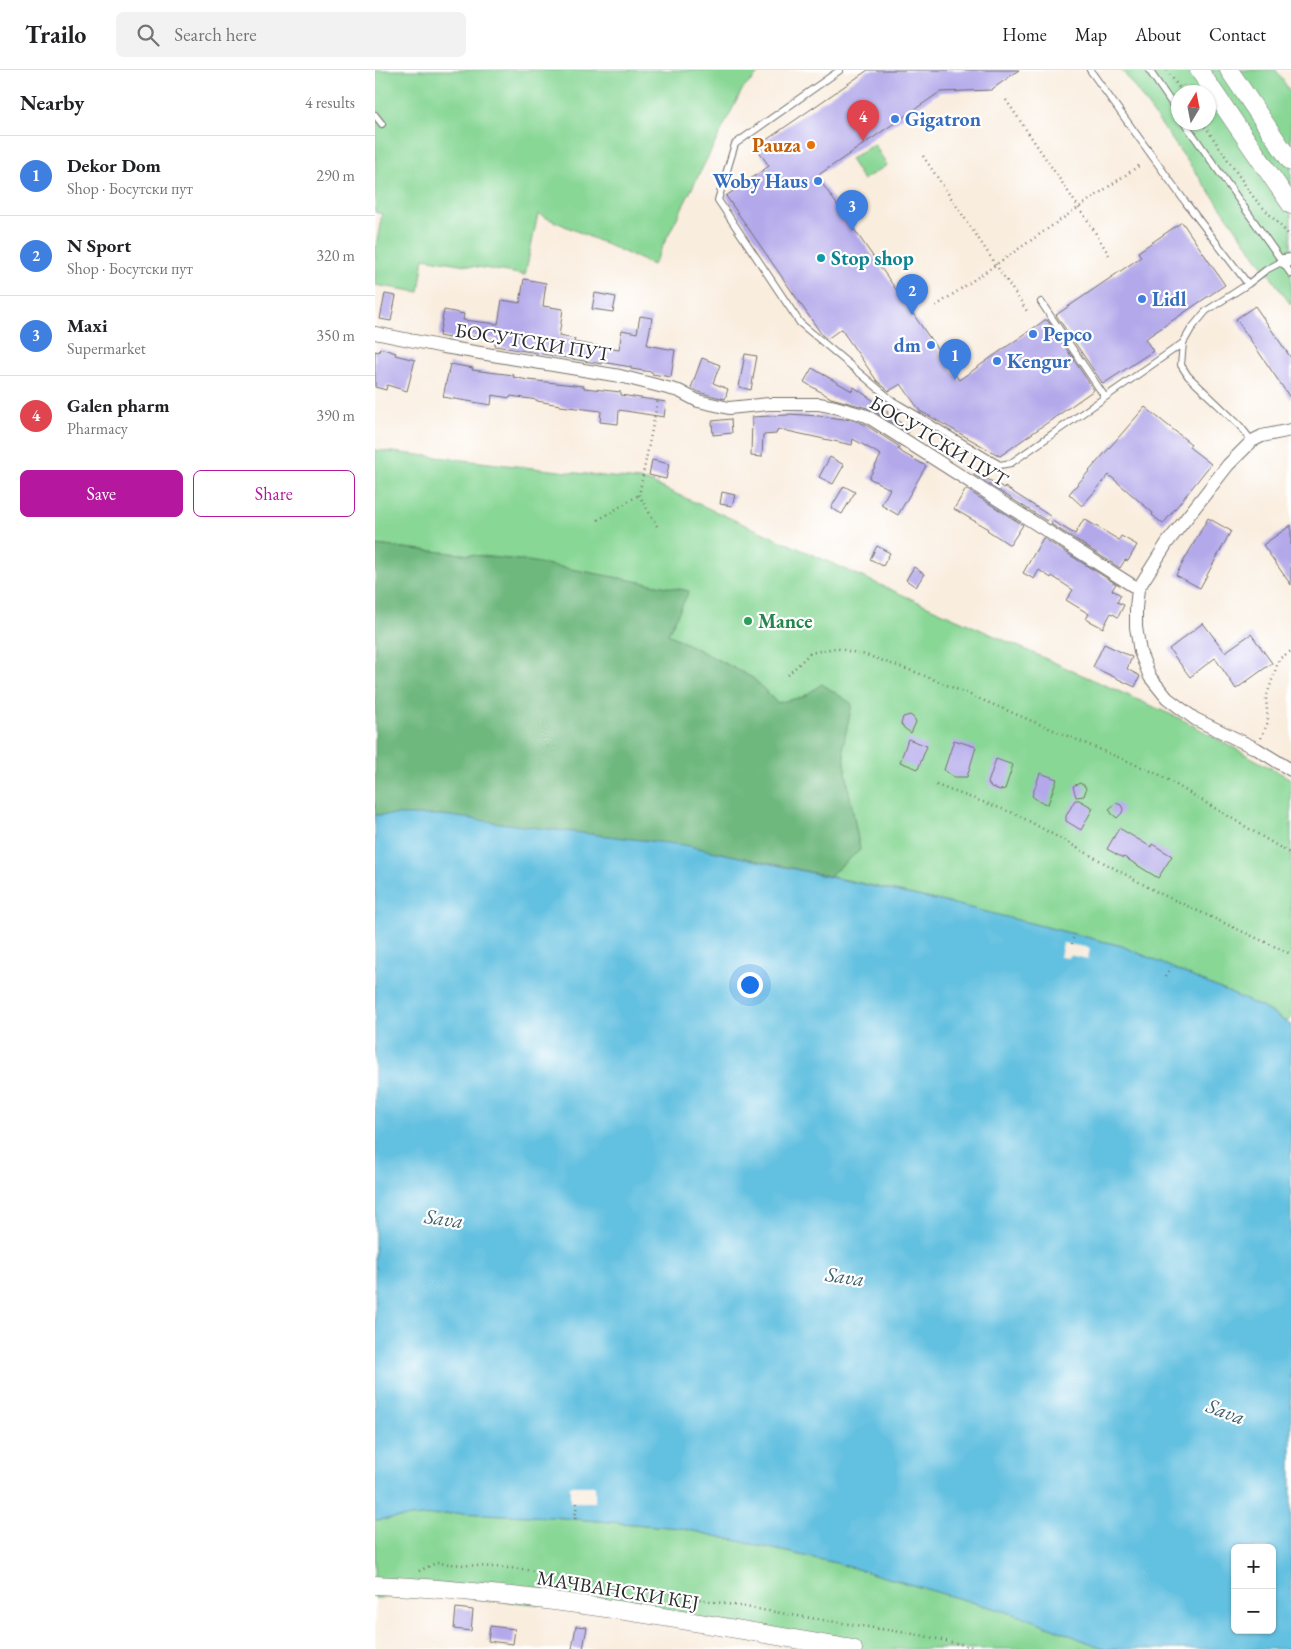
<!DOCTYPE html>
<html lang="en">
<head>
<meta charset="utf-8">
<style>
	body { margin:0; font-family:"EB Garamond",serif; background:#f2f2f2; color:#202124 }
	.controls { position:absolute; right:15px; bottom:15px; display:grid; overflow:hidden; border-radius:8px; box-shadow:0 1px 4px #0004 }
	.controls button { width:45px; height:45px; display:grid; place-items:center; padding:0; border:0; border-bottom:1px solid #e0e0e0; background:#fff; color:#202124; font:25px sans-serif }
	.compass { position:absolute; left:796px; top:15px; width:45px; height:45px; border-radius:50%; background:#fff; box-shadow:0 1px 4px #0004; rotate:10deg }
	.you { position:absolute; left:374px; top:914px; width:18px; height:18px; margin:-12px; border:4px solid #fff; border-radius:50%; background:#1a73e8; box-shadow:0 0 0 8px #1a73e833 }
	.badge { display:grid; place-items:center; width:32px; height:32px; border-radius:50%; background:#b5179e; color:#fff; font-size:16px; font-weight:700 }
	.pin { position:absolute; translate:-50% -41px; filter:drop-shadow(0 1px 2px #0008) }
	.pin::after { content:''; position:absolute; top:26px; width:18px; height:15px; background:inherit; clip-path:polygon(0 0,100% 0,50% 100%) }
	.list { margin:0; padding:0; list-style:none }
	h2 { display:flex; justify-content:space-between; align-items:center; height:65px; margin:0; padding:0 20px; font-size:21px }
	h2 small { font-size:16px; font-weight:400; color:#757577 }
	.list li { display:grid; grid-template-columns:32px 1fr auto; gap:15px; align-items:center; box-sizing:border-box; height:80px; padding:0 20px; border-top:1px solid #e0e0e0 }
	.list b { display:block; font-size:19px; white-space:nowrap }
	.list p { margin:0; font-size:16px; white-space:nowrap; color:#757577 }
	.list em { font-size:16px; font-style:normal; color:#757577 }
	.actions { display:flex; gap:10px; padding:15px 20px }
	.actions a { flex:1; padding:11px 0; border:1px solid #b5179e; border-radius:8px; text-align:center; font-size:18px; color:#b5179e }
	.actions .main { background:#b5179e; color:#fff }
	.icon { flex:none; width:28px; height:28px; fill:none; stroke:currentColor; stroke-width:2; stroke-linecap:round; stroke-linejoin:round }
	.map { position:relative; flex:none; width:916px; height:1579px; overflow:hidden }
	header { display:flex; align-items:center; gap:30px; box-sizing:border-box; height:70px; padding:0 25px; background:#fff; border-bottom:1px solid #e0e0e0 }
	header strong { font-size:24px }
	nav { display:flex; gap:28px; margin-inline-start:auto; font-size:18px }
	.search { width:350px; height:45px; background:#f2f2f2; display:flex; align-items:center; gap:12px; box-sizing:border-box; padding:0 18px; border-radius:8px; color:#757577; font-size:19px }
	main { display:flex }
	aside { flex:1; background:#fff }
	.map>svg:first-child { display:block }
	.green { fill:#88d795; stroke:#5a8160; fill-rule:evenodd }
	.forest { fill:#6eb87e; stroke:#4c7254 }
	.water { fill:#62c0e0; stroke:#467686; fill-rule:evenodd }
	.pier { fill:#f9edde }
	.building { fill:#b3a9ea }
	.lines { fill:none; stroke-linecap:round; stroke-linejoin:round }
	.lane-casing { stroke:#736f6a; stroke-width:8 }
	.street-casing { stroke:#736f6a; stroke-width:14 }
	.secondary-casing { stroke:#736f6a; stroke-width:19 }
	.path { stroke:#736f6a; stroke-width:2.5; stroke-dasharray:1 4; stroke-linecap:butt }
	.lane { stroke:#fff; stroke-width:6 }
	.street { stroke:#fff; stroke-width:12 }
	.secondary { stroke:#fff; stroke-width:18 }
	.shop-dot { fill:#3f7fe0; stroke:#fff; stroke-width:2 }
	.food-dot { fill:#e8710a; stroke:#fff; stroke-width:2 }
	.culture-dot { fill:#0f9aa8; stroke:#fff; stroke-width:2 }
	.leisure-dot { fill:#2e9e5b; stroke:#fff; stroke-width:2 }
	.labels { text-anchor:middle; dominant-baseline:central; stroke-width:4.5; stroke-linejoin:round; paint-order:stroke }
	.shop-label { font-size:20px; font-weight:bold; fill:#366cbe; stroke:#fff; text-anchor:start }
	.food-label { font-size:20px; font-weight:bold; fill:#c56008; stroke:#fff; text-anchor:end }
	.culture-label { font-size:20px; font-weight:bold; fill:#0d838f; stroke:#fff; text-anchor:start }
	.street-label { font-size:20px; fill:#2b2b2b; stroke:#fff }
	.leisure-label { font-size:20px; font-weight:bold; fill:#27864d; stroke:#fff; text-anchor:start }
	.water-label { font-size:21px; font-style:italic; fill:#3e5f6a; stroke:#fff }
</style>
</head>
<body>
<header>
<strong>Trailo</strong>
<div class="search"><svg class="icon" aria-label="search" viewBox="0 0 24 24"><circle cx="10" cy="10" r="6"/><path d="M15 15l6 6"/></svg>Search here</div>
<nav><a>Home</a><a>Map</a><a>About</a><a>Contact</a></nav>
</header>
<main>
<aside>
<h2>Nearby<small>4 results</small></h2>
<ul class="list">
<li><span class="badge" style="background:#3f7fe0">1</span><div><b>Dekor Dom</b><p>Shop · Босутски пут</p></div><em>290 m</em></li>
<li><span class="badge" style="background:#3f7fe0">2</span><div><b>N Sport</b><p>Shop · Босутски пут</p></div><em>320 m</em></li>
<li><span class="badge" style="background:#3f7fe0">3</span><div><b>Maxi</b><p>Supermarket</p></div><em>350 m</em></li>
<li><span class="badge" style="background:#e0444e">4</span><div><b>Galen pharm</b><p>Pharmacy</p></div><em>390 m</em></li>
</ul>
<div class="actions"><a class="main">Save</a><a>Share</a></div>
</aside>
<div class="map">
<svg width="916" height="1579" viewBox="0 0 916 1579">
	<rect width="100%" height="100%" fill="#fff"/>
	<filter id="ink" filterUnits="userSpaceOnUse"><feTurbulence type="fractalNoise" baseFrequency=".02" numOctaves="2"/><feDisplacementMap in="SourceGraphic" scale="10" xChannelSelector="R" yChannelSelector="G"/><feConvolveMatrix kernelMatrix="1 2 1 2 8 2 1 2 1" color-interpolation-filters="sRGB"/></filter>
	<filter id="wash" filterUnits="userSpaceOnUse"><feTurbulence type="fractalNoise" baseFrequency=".0096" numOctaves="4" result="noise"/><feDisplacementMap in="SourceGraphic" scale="20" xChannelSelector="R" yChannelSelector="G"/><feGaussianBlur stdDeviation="1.12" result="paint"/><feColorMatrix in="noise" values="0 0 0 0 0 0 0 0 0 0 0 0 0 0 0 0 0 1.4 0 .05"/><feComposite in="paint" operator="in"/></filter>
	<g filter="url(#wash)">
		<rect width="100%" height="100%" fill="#f9edde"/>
		<path class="green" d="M0,0H387L367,20L278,195L163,144L150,205L49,188L44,222L0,215V181L7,144L0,142Z
			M747,0H901L916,23V235ZM804,22H834V52H804Z
			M499,74L512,95L488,110L475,89Z
			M0,380L272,411L806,649L916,709V949L911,952L887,937L747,876L583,835L454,806L485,780L473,716L468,676L477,634L447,614L428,627L402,633L378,608L293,564L314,521L153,491L0,475Z
			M83,1443L177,1447L305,1458L461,1493L652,1548L730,1579H482L230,1540L67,1526L0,1528V1450Z"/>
		<path class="forest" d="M0,475L153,491L314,521L293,564L378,608L402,633L428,627L447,614L477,634L468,676L473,716L485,780L454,806L309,775L147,756L68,745H0Z"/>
		<path class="water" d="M0,745H68L147,756L309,775L583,835L747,876L887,937L916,955V1579H730L652,1548L461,1493L305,1458L177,1447L84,1443L0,1450ZM860,1478H897V1560H860Z"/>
		<path class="pier" d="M688,873L715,878L713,889L694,885L693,888L685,887Z
			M195,1416H220V1432H195Z"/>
		<g id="blocks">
			<path class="building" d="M493,0H644L616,20L565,22L442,106L584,310L670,250H672L719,320L625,386L545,341L526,314L514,321L502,311L466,259L452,269L447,265L351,126L394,96L381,77Z
				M807,152L850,215L770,269L778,281L728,314L681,245L766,187L763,182Z
				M149,209L171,213L168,236L188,239L184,266L200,269L199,272L244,280L247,260L262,263L265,246L277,248L272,275L300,280L296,307L277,304V302L256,299V297L227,292V294L120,276L121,269L85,265L84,270L64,266L69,240L89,244L88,250L123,254L127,230L145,233Z
				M220,223L241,227L238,242L217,239Z
				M10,224L21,226L16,251L5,249Z
				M880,236L916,288V329L861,249Z
				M5,278L21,283L20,285L40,290L32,321L12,315L11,320L0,317V281L4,282Z
				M370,284L382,286L376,320L364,317Z
				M327,288L345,295L338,313L353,319L350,329L326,323L316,318Z
				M75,294L98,298L97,300L139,305L138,307L153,310L209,316V318L246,322V325L291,332L289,347L244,340L243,354L225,352L226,341L185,336V335L162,331V330L136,326L135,328L117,325L116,335L68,327Z
				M437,298L477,321L479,317L499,331L498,332L513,342L512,344L536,359L533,363L496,339L456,328L429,312Z
				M770,337L816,374L814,377L836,394L788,454L777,445L778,443L734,405L707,436L694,424Z
				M413,344L444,346L478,350L489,354L525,377L523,379L528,383L551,396L523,445L506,435L515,419L494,408L506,385L478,369L477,375L403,359L401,364L388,365L387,387L376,386L377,347L413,345Z
				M356,349L357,363L338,365L337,351Z
				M455,387L469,395L458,414L444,407Z
				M277,390L294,394L291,409L274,405Z
				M601,403L629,418L630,417L675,446L672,451L599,405Z
				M469,416L480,422L467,444L456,438Z
				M591,419L648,455L635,475L612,460L613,459L579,439Z
				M347,422L360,425L357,436L345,434Z
				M833,448L856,461L825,518L801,505Z
				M709,449L744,470L746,466L762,475L753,491L750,490L745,498L676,454L677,451L700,464Z
				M916,455V515L888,475Z
				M668,468L741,514L737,520L746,525L742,532L749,535L743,547L736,543L728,558L711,549L714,544L691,530L698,520L677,506L676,508L664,500L659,509L648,503Z
				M502,476L515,483L508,496L495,489Z
				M539,497L549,504L541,517L531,510Z
				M828,553L850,582L876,564L897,593L861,619L840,588L815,607L794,579Z
				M729,574L757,587L752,599L765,606L760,617L718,597Z
				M535,645L539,648L541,652L536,663L529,658L526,654L528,647Z
				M533,669L552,676L543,699L525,692Z
				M579,670L601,677L592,707H579L569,700Z
				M621,689L638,695L630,719L625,720L616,717L613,713Z
				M665,703L682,709L673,734L665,732L657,726Z
				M705,713L710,716L711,720L709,726L701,727L698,716Z
				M700,730H704L718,738L706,760L691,751V746Z
				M741,733L746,735L748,739L747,743L742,748L737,744L734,739Z
				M744,758L776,777L777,774L797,786L783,808L749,787L748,788L732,779Z
				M81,1538L98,1540L96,1561L79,1559Z
				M115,1556L140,1559L138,1574L113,1571Z
				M201,1556L212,1557L208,1579H197Z"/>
		</g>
	</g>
	<g filter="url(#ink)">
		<use href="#blocks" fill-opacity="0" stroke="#736f6a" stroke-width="1"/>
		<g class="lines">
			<defs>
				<path id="lane" d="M465,0L360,74L343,130L425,253L518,331L625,395L636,393L808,273
					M715,0L811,133L873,214
					M774,0L804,44
					M0,45L7,54
					M809,52L916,204
					M666,232L730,327
					M877,371L865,356L813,306L806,295L808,273L816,259L831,241L873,214L891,200L908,191"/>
				<path id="street" d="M908,191L916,190
					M0,263L69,277L245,306L304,321L323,331L354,338L394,334H444L460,337L492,346L763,519
					M916,360L887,366L877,371L853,395L792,473L763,519L761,538V557L765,582L775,607L792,628L820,649L882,679L916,700"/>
				<path id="secondary" d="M824,0L916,135
					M854,0L916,92
					M0,1515C161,1522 319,1552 478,1579"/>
			</defs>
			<use href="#lane" class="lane-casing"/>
			<use href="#street" class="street-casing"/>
			<use href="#secondary" class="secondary-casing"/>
			<path class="path" d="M792,0L807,22
				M631,30L715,154L734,185
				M827,52L879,128L916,167
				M548,86L652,241
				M561,236L765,95
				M223,450L264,425
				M282,456L264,425L283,329
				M413,605L435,583L460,578L491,585L543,603L783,704L916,784
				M886,668L893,652L891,628L904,589L916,581
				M561,715L641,744L782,822L916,884
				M697,874L699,864
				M791,906L796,897
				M200,1449L202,1432
				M44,1501L61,1493L147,1499L429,1547L545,1565L606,1579"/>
			<use href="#lane" class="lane"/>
			<use href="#street" class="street"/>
			<use href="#secondary" class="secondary"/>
		</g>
	</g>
	<g class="shop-dot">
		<circle cx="520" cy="49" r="5"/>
		<circle cx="443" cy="111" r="5"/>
		<circle cx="767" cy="229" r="5"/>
		<circle cx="658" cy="264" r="5"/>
		<circle cx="556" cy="275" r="5"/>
		<circle cx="622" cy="291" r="5"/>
	</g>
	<circle class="food-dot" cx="436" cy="75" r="5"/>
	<circle class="culture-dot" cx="446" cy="188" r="5"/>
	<circle class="leisure-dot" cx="373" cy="551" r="5"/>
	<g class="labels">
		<g class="shop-label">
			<text x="530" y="49">Gigatron</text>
			<text x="433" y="111" text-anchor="end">Woby Haus</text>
			<text x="777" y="229">Lidl</text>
			<text x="668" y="264">Pepco</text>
			<text x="546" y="275" text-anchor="end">dm</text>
			<text x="632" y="291">Kengur</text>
		</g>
		<g class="food-label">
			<text x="426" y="75">Pauza</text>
		</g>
		<g class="culture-label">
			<text x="456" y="188">Stop shop</text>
		</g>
		<g class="street-label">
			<text transform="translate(158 272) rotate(9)">БОСУТСКИ ПУТ</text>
			<text transform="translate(564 371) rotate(31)">БОСУТСКИ ПУТ</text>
			<text transform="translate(243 1520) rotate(9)">МАЧВАНСКИ КЕЈ</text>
		</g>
		<g class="leisure-label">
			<text x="383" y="551">Mance</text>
		</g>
		<g class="water-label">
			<text transform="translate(69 1148) rotate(8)">Sava</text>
			<text transform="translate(470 1206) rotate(8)">Sava</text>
			<text transform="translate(851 1341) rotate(20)">Sava</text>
		</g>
	</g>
</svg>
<div class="controls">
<button>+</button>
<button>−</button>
</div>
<svg class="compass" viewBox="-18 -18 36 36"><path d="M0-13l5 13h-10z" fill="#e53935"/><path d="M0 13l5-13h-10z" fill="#757577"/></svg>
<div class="you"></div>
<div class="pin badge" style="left:580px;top:310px;background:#3f7fe0">1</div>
<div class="pin badge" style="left:537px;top:245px;background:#3f7fe0">2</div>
<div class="pin badge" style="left:477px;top:161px;background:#3f7fe0">3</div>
<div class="pin badge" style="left:488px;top:71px;background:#e0444e">4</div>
</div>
</main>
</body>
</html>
